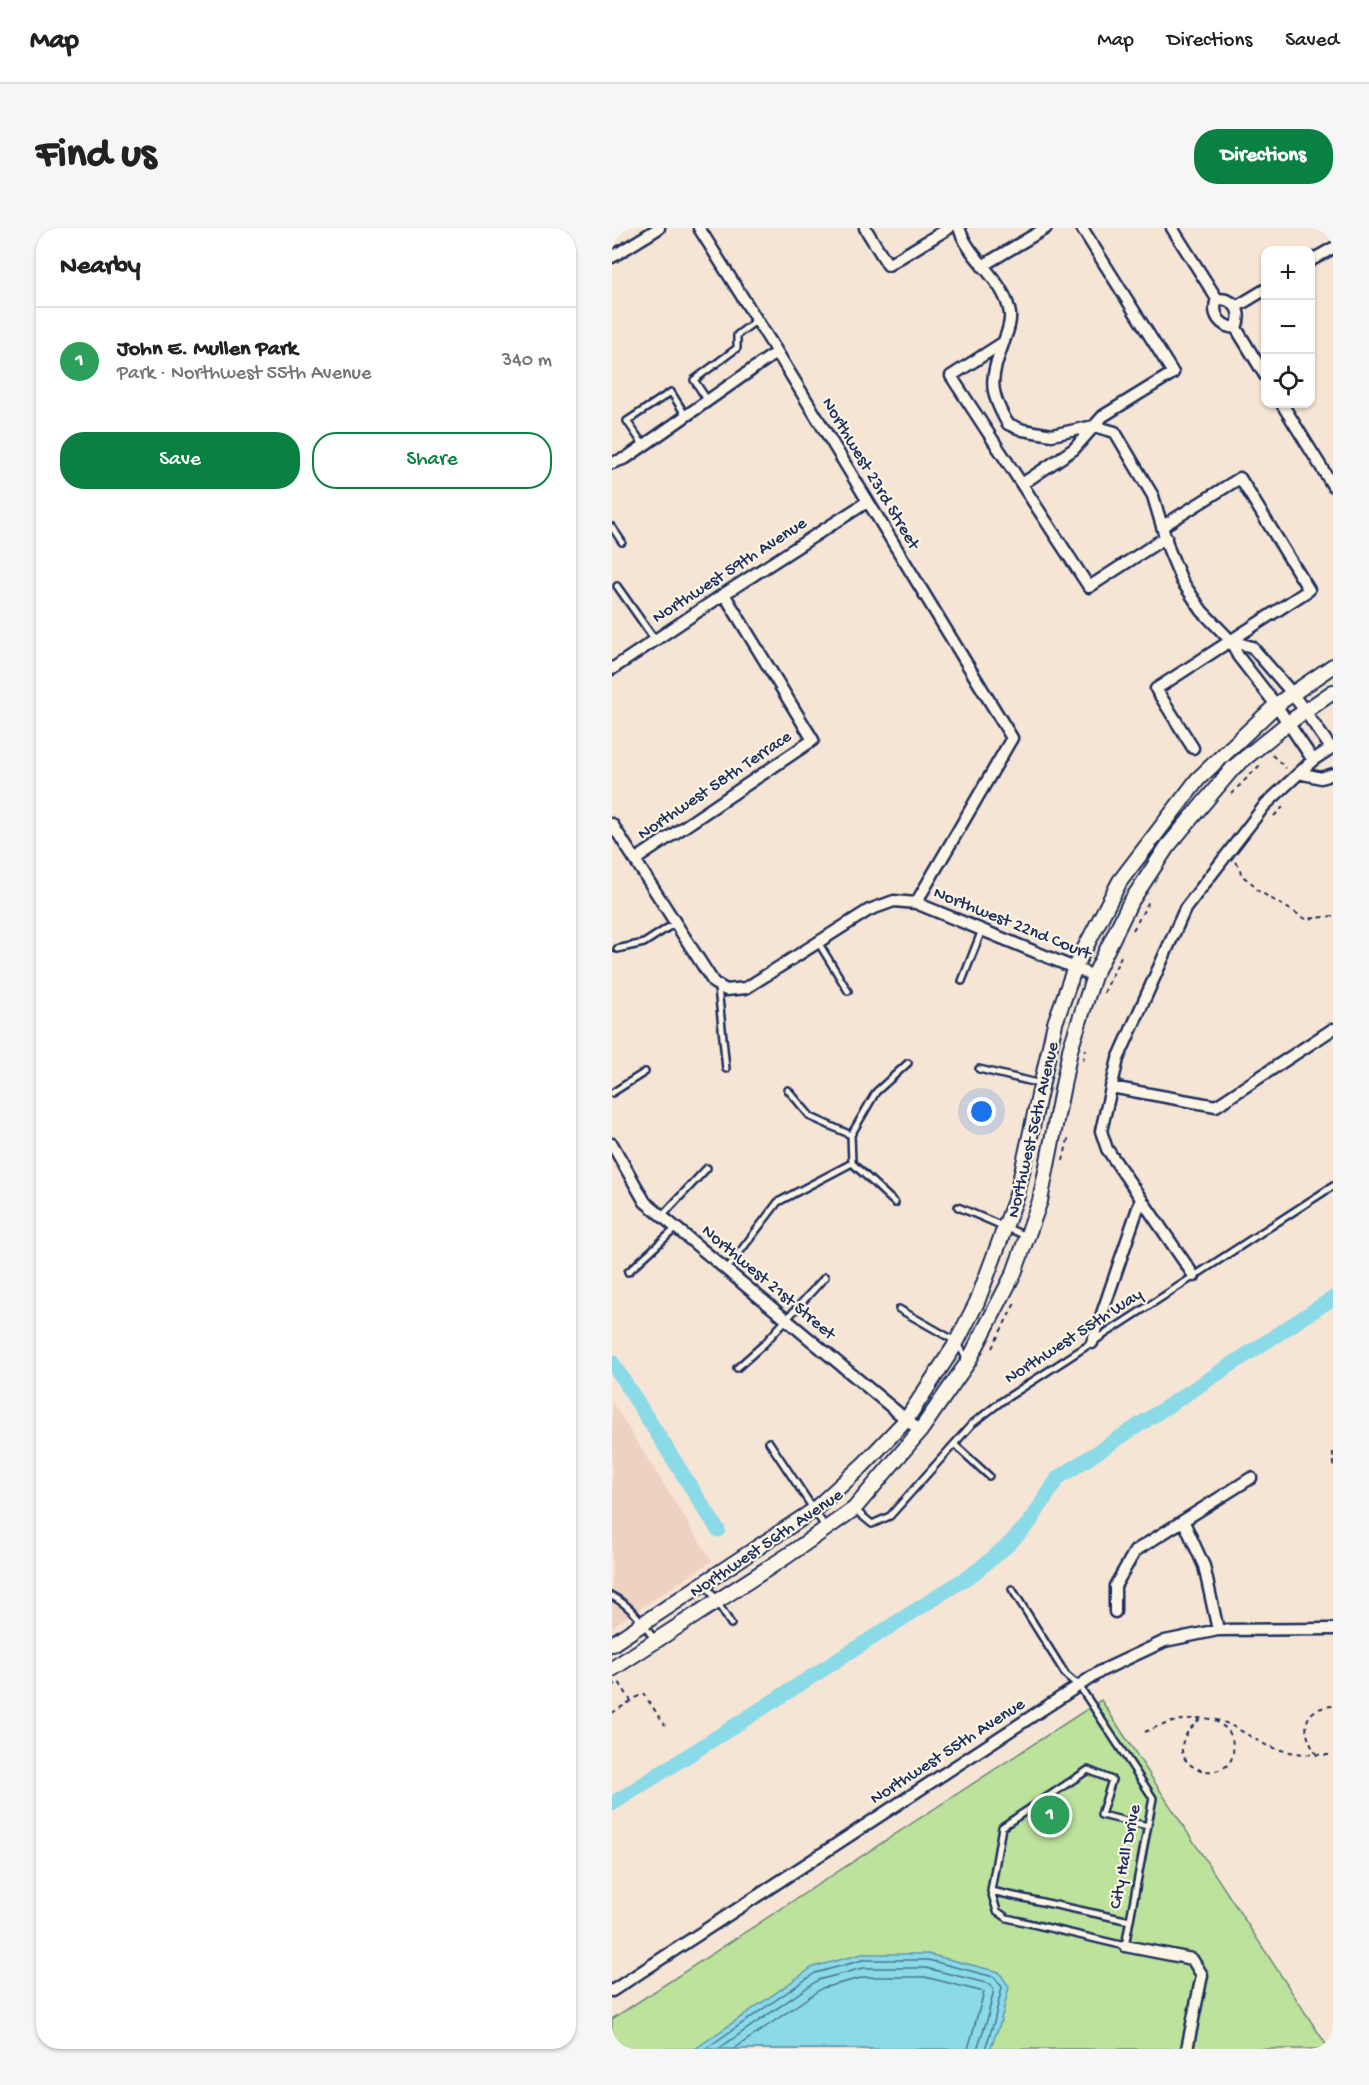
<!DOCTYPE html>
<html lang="en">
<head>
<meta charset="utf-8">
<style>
	body { margin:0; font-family:"Gochi Hand",sans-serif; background:#f6f6f6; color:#222 }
	.controls { position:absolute; right:18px; top:18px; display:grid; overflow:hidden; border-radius:12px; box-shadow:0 2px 4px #0004 }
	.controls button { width:54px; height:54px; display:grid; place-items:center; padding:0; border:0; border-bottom:2px solid #e0e0e0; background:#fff; color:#222; font:30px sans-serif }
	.you { position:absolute; left:370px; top:884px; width:21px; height:21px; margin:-15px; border:4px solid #fff; border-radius:50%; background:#1a73e8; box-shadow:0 0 0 9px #1a73e833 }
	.badge { display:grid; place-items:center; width:39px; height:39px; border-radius:50%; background:#0b8043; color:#fff; font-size:20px; font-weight:700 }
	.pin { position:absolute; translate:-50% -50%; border:3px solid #fff; box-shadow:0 2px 6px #0006 }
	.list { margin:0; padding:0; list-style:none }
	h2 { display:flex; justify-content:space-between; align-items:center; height:78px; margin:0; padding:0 24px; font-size:26px }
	h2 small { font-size:20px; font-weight:400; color:#767676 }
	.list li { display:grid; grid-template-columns:39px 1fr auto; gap:18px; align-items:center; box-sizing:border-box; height:108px; padding:0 24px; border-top:2px solid #e0e0e0 }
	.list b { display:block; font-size:22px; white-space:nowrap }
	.list p { margin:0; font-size:20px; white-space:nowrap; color:#767676 }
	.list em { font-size:20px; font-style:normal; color:#767676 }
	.actions { display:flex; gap:12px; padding:18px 24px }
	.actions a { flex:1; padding:14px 0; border:2px solid #0b8043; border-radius:24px; text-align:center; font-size:21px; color:#0b8043 }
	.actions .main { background:#0b8043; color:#fff }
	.icon { flex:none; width:33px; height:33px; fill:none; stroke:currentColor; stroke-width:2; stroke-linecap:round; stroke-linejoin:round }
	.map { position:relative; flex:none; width:721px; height:1821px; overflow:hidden; border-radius:24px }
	header { display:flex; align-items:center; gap:36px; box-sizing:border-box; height:84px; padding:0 30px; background:#fff; border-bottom:2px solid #e0e0e0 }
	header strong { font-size:28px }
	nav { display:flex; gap:33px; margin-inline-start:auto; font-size:21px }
	.intro { display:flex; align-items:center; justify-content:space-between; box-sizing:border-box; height:144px; padding:0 36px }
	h1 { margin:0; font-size:42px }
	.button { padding:15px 27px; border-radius:24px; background:#0b8043; color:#fff; font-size:21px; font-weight:700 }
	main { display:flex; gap:36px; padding:0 36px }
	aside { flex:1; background:#fff; border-radius:24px; box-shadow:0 2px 4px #0004 }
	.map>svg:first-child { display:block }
	.built { fill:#eed2c1 }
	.green { fill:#bde29c; stroke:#6c887d; stroke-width:1.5 }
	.water { fill:#8bdae8; stroke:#5e96b1; stroke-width:1.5 }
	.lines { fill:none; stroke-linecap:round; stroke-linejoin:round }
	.shore { stroke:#487395; stroke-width:1.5 }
	.canal { stroke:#8bdae8; stroke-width:15 }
	.service-casing { stroke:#1b2f5e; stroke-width:10 }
	.minor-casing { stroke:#1b2f5e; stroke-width:15 }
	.tertiary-casing { stroke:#1b2f5e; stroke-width:18 }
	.path { stroke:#1b2f5e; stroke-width:2; stroke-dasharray:4.5 4.5; stroke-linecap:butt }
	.service { stroke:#fcf5e5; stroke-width:5 }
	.minor { stroke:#fcf5e5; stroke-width:10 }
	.tertiary { stroke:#fcf5e5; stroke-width:14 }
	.labels { text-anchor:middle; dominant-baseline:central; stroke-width:4.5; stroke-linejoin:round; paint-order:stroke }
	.street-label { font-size:18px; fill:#1b2f5e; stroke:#fcf5e5 }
</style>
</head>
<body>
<header>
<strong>Map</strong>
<nav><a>Map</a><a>Directions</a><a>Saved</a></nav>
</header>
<div class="intro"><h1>Find us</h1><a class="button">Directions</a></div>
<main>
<aside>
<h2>Nearby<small></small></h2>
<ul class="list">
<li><span class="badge" style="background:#2e9e5b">1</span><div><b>John E. Mullen Park</b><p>Park · Northwest 55th Avenue</p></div><em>340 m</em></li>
</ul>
<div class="actions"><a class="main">Save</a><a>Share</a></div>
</aside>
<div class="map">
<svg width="721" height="1821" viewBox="0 0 721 1821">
	<rect width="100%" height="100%" fill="#f6e5d5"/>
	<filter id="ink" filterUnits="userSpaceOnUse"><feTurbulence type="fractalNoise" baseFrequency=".0167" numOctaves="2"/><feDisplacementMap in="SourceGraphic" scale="12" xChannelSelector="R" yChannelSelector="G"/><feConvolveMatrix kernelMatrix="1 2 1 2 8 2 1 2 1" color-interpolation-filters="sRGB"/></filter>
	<g filter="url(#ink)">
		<path class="built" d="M0,1174L100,1333L0,1399Z"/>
		<path class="green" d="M489,1472L717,1821H0V1791Z"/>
		<path class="water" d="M250,1726H316L387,1744L397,1759L388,1796L378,1821H83L201,1739Z"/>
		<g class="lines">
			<path class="shore" d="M93,1821L203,1745L251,1732H316L382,1749L390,1759L382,1794L373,1821
				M106,1821L206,1752L251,1740H314L378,1756L382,1761L375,1792L365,1821
				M122,1821L210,1760L253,1749H313L372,1764L356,1821"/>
			<path class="canal" d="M0,1134L106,1302
				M0,1576L362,1345L396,1317L418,1294L446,1250L721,1070"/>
			<defs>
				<path id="service" d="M96,173L82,152L125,120V107L145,92
					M32,218L15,193L59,164L74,188
					M0,299L10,314
					M5,358L43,412
					M206,714L236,763
					M5,721L32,715L63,695
					M350,753L370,702
					M106,759L114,841
					M367,841L429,856
					M176,862L199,889L239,907L240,935L283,975
					M0,865L33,844
					M239,907L264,864L296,835
					M346,979L414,1008
					M50,988L95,940
					M114,1042L166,974L240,935
					M16,1044L64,1000
					M287,1081L345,1114L356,1133
					M125,1140L152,1116L213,1049
					M157,1214L214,1300
					M342,1216L377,1248
					M243,1282L260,1296L278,1288L360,1196L390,1173L721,958
					M93,1355L119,1396
					M0,1368C19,1378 30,1394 42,1411
					M379,1663L385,1683L395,1690L513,1718L541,1570L468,1459L454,1447L400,1361
					M518,1693L379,1663L390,1599L476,1542L500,1552L489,1587L536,1598"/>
				<path id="minor" d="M87,0L165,124L400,510L304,675
					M253,0L276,37L337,0
					M347,0C358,33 393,51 398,86C399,96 395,105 392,113C379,149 375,161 396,196L411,202L440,207L482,198L503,204L541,268L557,322L570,353L590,383L619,413L626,428L664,477L701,532
					M560,0L605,71
					M0,29L47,0
					M698,33L721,20
					M370,38L434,0
					M624,79L654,61
					M624,100C631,84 623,70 605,71C599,86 608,99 624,100L654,149
					M392,114L339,148L477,359L554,309
					M670,176L721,258
					M0,235L14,230L165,124
					M410,256L462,221L491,188L561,145L470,0
					M551,298L628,250L697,362L544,461L581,520
					M619,413L640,419L680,465L719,520
					M0,441L112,366L255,274
					M687,545L709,550L721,546
					M0,596L102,755L114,762L134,760L257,682L282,673L304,675L482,748
					M23,632L201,512L112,366
					M499,859L604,878L721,801
					M0,916L33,974L308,1203
					M582,1048L495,921L489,903L506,831L573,681L653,577L701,532L721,519
					M480,1115L529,971
					M572,1294L592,1338L606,1402
					M503,1384V1358L523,1323L639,1250
					M513,1718L580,1731L590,1747L575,1821
					M0,1763L489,1443L553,1413L606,1402L721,1401"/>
				<path id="tertiary" d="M0,1416L202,1282L251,1237L294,1192L342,1119L365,1074L405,967L443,795L463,739L508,653L586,551L664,477L721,438
					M0,1441L175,1328L242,1281L308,1203L356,1134L402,1045L428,973L458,822L482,748L518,675L555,619L621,540L676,495L721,464"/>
			</defs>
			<use href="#service" class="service-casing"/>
			<use href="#minor" class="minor-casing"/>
			<use href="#tertiary" class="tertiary-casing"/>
			<path class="path" d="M660,527L674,540
				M619,566L649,536
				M662,588L671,579
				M623,634L628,640L629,647L641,656L643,661L694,691L721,688
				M521,702L537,673
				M492,765L510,726
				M471,833L474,821
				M451,933L457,907
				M380,1120L403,1075
				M721,1224V1241
				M0,1458L7,1454L19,1473L31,1465L53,1497
				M0,1485L19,1473
				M588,1491C531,1540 627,1566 621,1517C620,1504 615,1500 603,1493
				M533,1504C555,1494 586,1485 611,1494C627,1500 641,1511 656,1518C677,1526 699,1527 721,1527
				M705,1527C690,1506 687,1480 721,1478"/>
			<use href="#service" class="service"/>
			<use href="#minor" class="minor"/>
			<use href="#tertiary" class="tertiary"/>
		</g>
	</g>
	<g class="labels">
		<g class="street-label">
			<text transform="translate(258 246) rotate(59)">Northwest 23rd Street</text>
			<text transform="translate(118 343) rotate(-33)">Northwest 59th Avenue</text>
			<text transform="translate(103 558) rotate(-34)">Northwest 58th Terrace</text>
			<text transform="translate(400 696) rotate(22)">Northwest 22nd Court</text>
			<text transform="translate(422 902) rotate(-77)">Northwest 56th Avenue</text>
			<text transform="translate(156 1055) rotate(40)">Northwest 21st Street</text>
			<text transform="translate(462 1109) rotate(-33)">Northwest 55th Way</text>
			<text transform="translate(155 1316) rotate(-34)">Northwest 56th Avenue</text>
			<text transform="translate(336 1524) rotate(-33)">Northwest 55th Avenue</text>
			<text transform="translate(514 1629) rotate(-79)">City Hall Drive</text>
		</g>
	</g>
</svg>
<div class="controls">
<button>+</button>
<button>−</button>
<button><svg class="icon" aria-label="locate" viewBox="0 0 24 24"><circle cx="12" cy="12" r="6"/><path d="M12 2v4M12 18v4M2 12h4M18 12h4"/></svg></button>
</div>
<div class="you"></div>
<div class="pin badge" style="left:438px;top:1587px;background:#2e9e5b">1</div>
</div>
</main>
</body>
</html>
